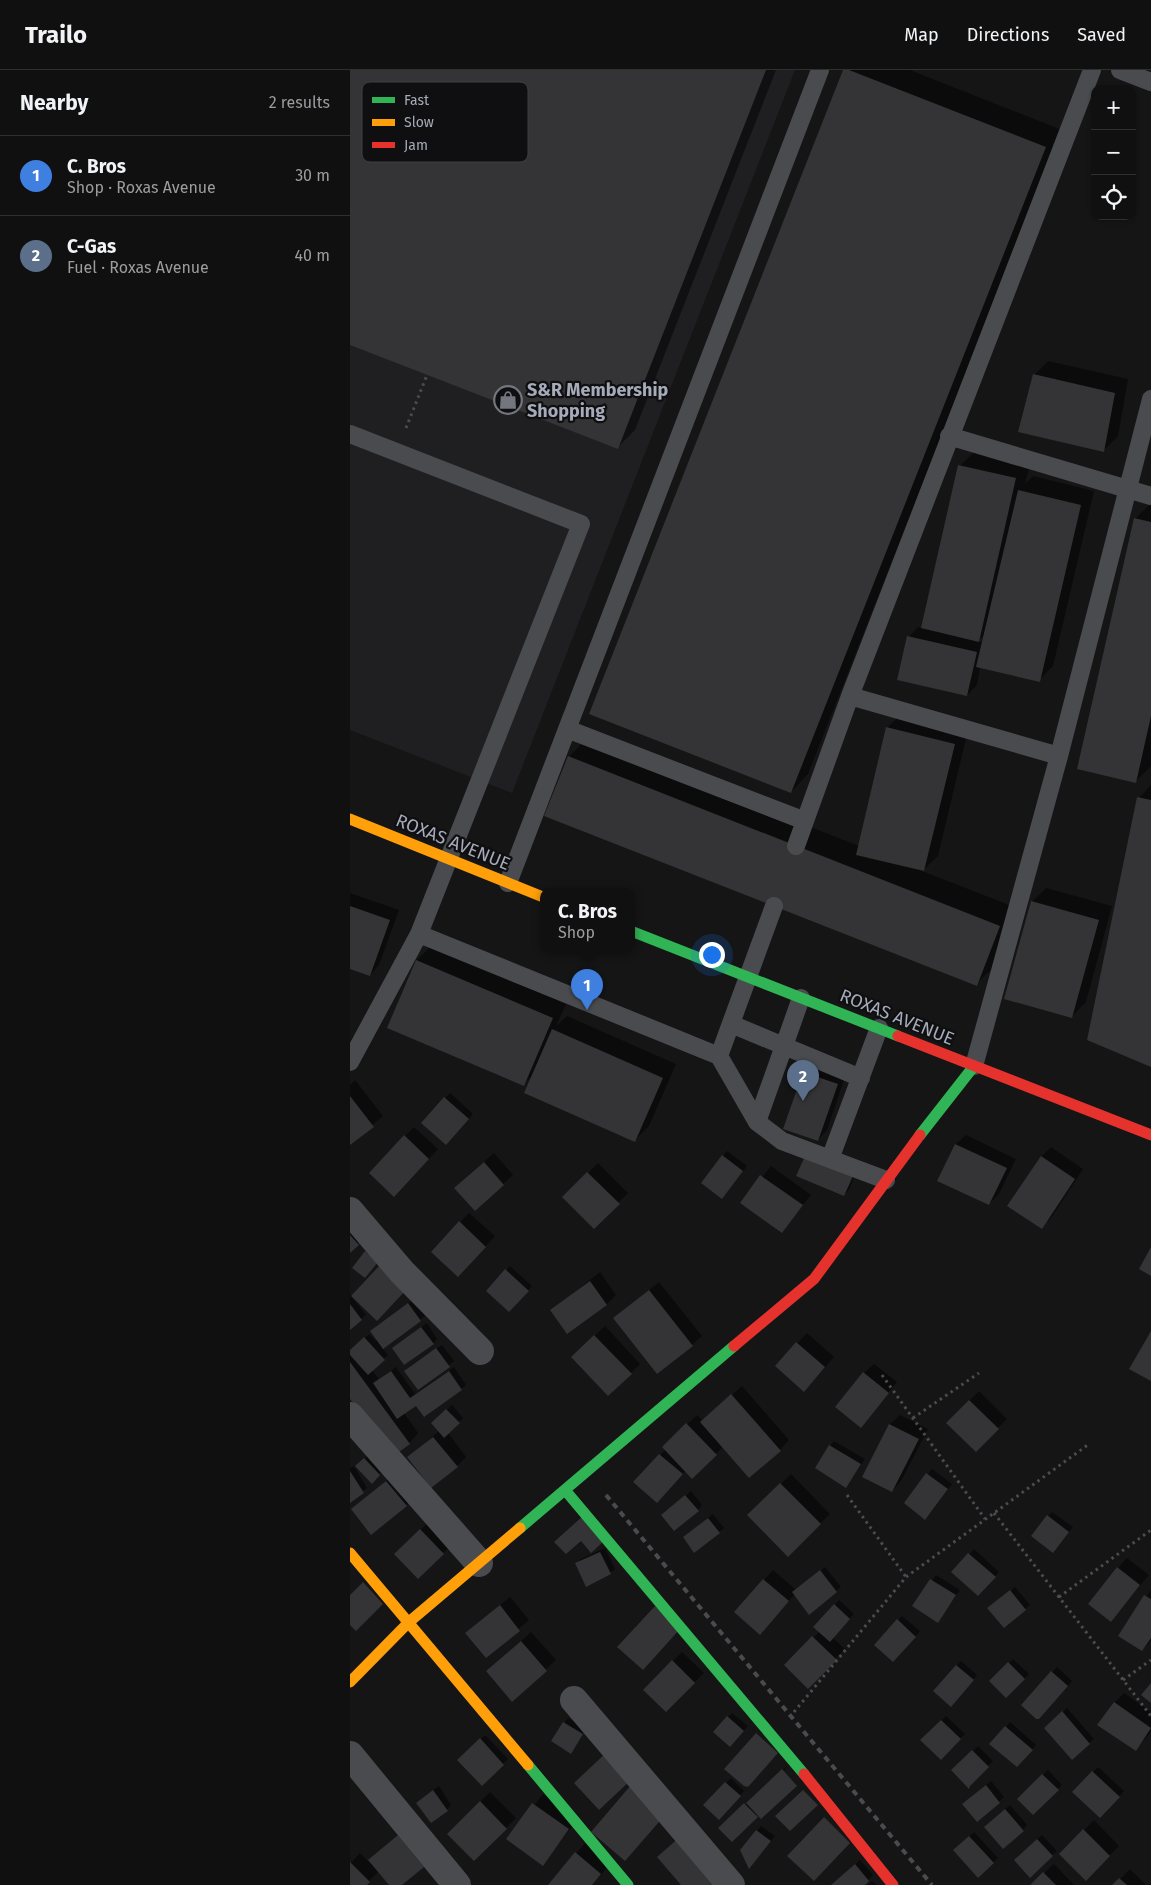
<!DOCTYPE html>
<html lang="en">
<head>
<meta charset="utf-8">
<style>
	body { margin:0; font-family:"Fira Sans",sans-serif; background:#191919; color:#f1f3f6 }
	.controls { position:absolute; right:15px; top:15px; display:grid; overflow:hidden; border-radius:10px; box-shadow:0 1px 4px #0004 }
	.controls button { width:45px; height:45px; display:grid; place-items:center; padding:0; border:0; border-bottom:1px solid #303030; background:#101010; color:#f1f3f6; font:25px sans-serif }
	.you { position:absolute; left:361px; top:884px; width:18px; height:18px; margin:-12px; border:4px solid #fff; border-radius:50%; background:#1a73e8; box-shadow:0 0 0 8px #1a73e833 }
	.badge { display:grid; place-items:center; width:32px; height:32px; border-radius:50%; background:#ea580c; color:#fff; font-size:16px; font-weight:700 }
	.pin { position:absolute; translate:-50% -41px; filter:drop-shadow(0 1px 2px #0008) }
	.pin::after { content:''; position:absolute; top:26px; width:18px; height:15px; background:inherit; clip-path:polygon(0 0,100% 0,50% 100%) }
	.popup { position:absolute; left:190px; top:818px; width:95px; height:65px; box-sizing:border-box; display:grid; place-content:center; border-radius:10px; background:#101010; filter:drop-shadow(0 1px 4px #0005); font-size:16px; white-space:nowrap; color:#9c9d9f }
	.popup b { font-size:19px; color:#f1f3f6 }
	.popup::after { content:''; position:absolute; left:50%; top:100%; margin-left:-10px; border:10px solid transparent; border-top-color:#101010 }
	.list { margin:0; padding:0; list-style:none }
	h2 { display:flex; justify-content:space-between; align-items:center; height:65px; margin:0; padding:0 20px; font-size:21px }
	h2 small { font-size:16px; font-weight:400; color:#9c9d9f }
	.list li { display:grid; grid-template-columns:32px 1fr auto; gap:15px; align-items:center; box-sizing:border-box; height:80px; padding:0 20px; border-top:1px solid #303030 }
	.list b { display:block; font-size:19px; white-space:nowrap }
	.list p { margin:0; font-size:16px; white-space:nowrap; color:#9c9d9f }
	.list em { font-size:16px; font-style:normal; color:#9c9d9f }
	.icon { flex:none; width:28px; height:28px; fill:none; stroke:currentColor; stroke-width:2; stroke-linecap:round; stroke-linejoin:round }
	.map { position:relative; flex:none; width:801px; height:1815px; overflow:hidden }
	header { display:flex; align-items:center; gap:30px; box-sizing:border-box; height:70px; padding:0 25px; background:#101010; border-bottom:1px solid #303030 }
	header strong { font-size:24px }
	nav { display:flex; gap:28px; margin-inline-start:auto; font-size:18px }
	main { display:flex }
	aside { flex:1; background:#101010 }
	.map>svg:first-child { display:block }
	.built { fill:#1f1f22 }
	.shadow { fill:#0007; fill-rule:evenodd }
	.building { fill:#343437 }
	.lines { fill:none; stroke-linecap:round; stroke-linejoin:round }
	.path { stroke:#4b4c50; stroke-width:3; stroke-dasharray:2.5 4; stroke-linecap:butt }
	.lane { stroke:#494b4f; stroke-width:18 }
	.street { stroke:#494b4f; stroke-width:28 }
	.fast { stroke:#30b455; stroke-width:11 }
	.slow { stroke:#ff9f0a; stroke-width:11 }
	.jam { stroke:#e5322d; stroke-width:11 }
	.rail { stroke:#494b4e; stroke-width:4; stroke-dasharray:6 5; stroke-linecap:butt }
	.labels { text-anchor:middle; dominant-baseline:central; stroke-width:4.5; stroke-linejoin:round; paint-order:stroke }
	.poi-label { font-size:18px; font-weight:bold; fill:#a5abb8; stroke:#0f0f11; text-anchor:start }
	.street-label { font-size:18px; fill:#a5abb8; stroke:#0f0f11 }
	.key { fill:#0f0f11; stroke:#3c3e43; stroke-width:1 }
	.key-label { font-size:14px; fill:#a5abb8 }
</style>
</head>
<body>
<header>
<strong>Trailo</strong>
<nav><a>Map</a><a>Directions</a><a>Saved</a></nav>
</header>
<main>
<aside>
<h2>Nearby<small>2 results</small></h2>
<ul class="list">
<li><span class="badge" style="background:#3f7fe0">1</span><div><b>C. Bros</b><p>Shop · Roxas Avenue</p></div><em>30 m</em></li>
<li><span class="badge" style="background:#5c6f8a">2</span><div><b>C-Gas</b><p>Fuel · Roxas Avenue</p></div><em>40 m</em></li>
</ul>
</aside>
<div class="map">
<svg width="801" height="1815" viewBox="0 0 801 1815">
	<rect width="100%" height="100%" fill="#151516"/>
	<path class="built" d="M0,0H445L162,723L0,660Z"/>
	<path class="shadow" d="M0,0H426L285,360L267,378L0,274Z
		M495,0H560L712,60L458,704L441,722Z
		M698,291L778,309L768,366L754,380L684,305Z
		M624,382L680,395L675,414L683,406L744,421L703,596L689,610L630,597L627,615L617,625L559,567L568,557L572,558L610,396ZM635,564L633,572L628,571Z
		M801,433V696L785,712V449Z
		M551,644L618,660L588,786L572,801L667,838L644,897L626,914L219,687L236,669L509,776L537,658Z
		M801,715V996L789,728Z
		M696,818L762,836L736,932L722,946L682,832Z
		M0,823L49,840L29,895L20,905L0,897Z
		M81,876L216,934L206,956L217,946L326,994L299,1056L285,1070L183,1005L173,1015L38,957L67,890Z
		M463,993L496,1004L477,1060L468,1070L454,1003Z
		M5,1010L33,1046L0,1074V1015Z
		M100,1023L123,1044L101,1069L73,1053Z
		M64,1057L88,1079L53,1116L55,1066Z
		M616,1065L666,1089L649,1124L639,1134L589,1110L606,1074Z
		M701,1077L733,1099L701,1148L691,1157V1087Z
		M377,1081L397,1096L372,1128L352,1113Z
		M144,1083L163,1105L125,1140L115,1108Z
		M248,1093L278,1123L244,1157L214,1127Z
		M421,1096L461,1125L431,1161L392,1133Z
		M506,1102L499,1120L494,1125L448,1105Z
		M119,1143L145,1166L117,1196L110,1152Z
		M0,1156L12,1169L0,1181Z
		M160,1196L182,1216L159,1240L137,1221Z
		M250,1202L266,1225L256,1235L201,1241Z
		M309,1212L352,1266L342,1275L264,1248Z
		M0,1224L16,1245L0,1258Z
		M63,1230L75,1246L32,1278L38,1285L22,1300L29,1309L46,1297L65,1324L104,1297L116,1315L111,1319L66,1334L54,1343L68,1363L59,1373L0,1327V1281L19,1264L26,1271L27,1270L26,1257Z
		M77,1253L87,1269L83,1274L43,1278Z
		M255,1256L290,1294L281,1303L222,1287Z
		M457,1263L484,1287L463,1311L427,1296Z
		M92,1275L104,1291L68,1318L60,1296Z
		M524,1294L547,1312L511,1357L514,1303Z
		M392,1316L439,1370L430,1380L374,1376L342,1407L336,1400L316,1422L285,1412L316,1379L314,1377L347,1345L353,1351Z
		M629,1321L657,1349L626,1380L598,1353Z
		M102,1335L113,1348L98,1363L116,1387L107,1396L59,1387L89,1361L82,1353Z
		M550,1345L578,1359L551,1411L542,1421L514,1407L540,1354Z
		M484,1371L515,1389L496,1416L480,1376Z
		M19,1385L34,1399L22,1412L6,1396Z
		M4,1396L17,1418L0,1431V1398Z
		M582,1399L602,1414L580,1444L556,1433Z
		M47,1402L65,1426L56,1435L2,1440Z
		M441,1404L480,1444L438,1485L399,1445Z
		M341,1421L352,1435L348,1440L318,1441Z
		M702,1442L723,1457L707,1476L698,1446Z
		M363,1444L374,1458L369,1462L339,1463Z
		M81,1450L103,1474L93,1483L55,1474Z
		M255,1478L265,1499L260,1503L227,1493L231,1489Z
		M624,1479L649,1502L633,1520L603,1502Z
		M777,1488L799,1505L761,1550L768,1498Z
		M475,1497L491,1517L486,1521L445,1524L410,1563L414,1510L423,1500L446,1520Z
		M586,1505L610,1520L588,1551L564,1536Z
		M665,1517L680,1535L675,1539L644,1534Z
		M801,1520V1571L792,1580L770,1566Z
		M160,1527L179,1550L136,1586L117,1563Z
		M489,1530L504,1544L482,1567L495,1579L458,1617L436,1595L470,1561L465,1557Z
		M552,1546L570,1561L548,1586V1550Z
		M181,1562L206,1590L162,1630L148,1592Z
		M332,1582L354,1603L316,1640L295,1620Z
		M663,1589L679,1604L656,1627L641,1611Z
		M611,1591L627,1605L606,1630L585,1621Z
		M707,1597L722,1611L694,1642L673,1635Z
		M774,1623L801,1642V1662L785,1680L765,1632Z
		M717,1638L744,1669L739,1673L696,1658Z
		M382,1643L398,1656L385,1671L378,1647Z
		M596,1646L615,1664L591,1688L572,1670Z
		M218,1648L236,1659L221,1683L202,1671Z
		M660,1652L686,1675L672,1691L656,1657Z
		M135,1665L158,1689L132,1714L109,1690Z
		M628,1676L643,1691L624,1710L619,1718L602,1700Z
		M437,1696L408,1744L382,1770L370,1758Z
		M748,1697L774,1721L750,1747L723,1722Z
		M698,1700L712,1715L683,1743L668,1729Z
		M381,1708L394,1721L369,1748L355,1735Z
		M641,1711L654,1727L627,1750L618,1730Z
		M89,1716L101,1735L97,1740L73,1728Z
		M140,1722L166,1748L124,1790L98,1764Z
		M193,1724L228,1749L193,1794L158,1769Z
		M660,1735L677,1755L673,1760L640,1752Z
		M744,1750L769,1776L736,1809L711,1784Z
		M411,1756L425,1766L400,1797L392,1780Z
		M58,1757L82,1787L50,1815H41L29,1801L15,1815H0L1,1793L10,1783L18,1791Z
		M624,1762L648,1788L628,1806L609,1776Z
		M692,1765L707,1781L680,1806L665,1790Z
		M235,1773L260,1794L242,1815H199Z
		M510,1790L523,1805L513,1815H483Z
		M704,1794L724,1815H681Z
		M780,1799L796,1815H764Z
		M522,1811L527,1815H518Z"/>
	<path class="building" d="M0,0H416L268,379L0,275Z
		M493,0H499L696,77L441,723L239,644Z
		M683,304L765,323L754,382L668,362Z
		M608,395L666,408L629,572L571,558Z
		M668,420L731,435L690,612L626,597Z
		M784,448L801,452V646L786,713L727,699Z
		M557,566L627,582L617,626L547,610Z
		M536,657L605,674L574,801L506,785Z
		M218,686L650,856L627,916L194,746Z
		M787,727L801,730V997L737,970Z
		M681,831L749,850L722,948L654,929Z
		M0,836L40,850L20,906L0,899Z
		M66,890L203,948L174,1016L37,958Z
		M202,959L313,1008L285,1072L174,1023Z
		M453,1002L488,1014L468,1071L433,1059Z
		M0,1026L24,1057L0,1075Z
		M94,1027L119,1049L96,1075L71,1053Z
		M54,1065L79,1089L44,1127L19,1103Z
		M605,1074L657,1098L639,1135L587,1111Z
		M372,1085L393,1101L372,1129L351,1113Z
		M455,1086L503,1106L494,1126L446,1106Z
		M691,1086L725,1109L692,1159L657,1136Z
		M134,1092L154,1115L125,1141L104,1118Z
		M237,1102L270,1134L244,1159L212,1127Z
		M410,1105L453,1135L432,1163L390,1133Z
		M109,1151L136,1177L108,1207L81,1182Z
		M0,1165L9,1175L0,1183Z
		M801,1177V1206L789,1199Z
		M15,1181L28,1192L15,1208L2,1198Z
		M30,1195L56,1220L27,1251L1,1226Z
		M155,1199L179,1221L159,1242L136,1221Z
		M240,1211L257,1235L217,1264L200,1240Z
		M299,1220L343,1276L307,1304L263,1248Z
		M58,1233L71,1251L33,1279L20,1261Z
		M0,1234L12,1250L0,1260Z
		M71,1257L84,1274L54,1295L42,1278Z
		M801,1261V1311L779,1299Z
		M244,1265L282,1304L258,1326L221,1287Z
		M14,1267L35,1290L18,1305L0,1285V1280Z
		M446,1272L475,1297L454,1322L425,1296Z
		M86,1278L100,1297L68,1320L54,1301Z
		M0,1292L60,1374L42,1387L0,1329Z
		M41,1301L60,1328L99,1301L112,1320L74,1347L66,1336L47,1349L23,1313Z
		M513,1302L539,1323L511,1358L485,1337Z
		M381,1324L431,1381L399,1408L350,1352Z
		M619,1330L649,1359L626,1382L596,1353Z
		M96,1339L110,1353L94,1368L81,1353Z
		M336,1353L367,1385L342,1409L312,1377Z
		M539,1354L569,1369L542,1422L512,1407Z
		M83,1367L108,1397L81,1418L57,1387Z
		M479,1375L511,1394L496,1418L465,1398Z
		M309,1384L333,1404L307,1433L283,1412Z
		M14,1388L30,1405L22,1414L5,1396Z
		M0,1401L14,1423L0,1433Z
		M576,1403L598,1419L575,1450L554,1433Z
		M36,1411L57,1436L21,1465L1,1439Z
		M430,1413L471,1454L438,1487L397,1445Z
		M335,1425L349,1441L324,1461L311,1445Z
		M697,1445L719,1462L703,1483L681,1466Z
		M233,1446L255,1470L241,1483L231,1471L216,1484L204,1472Z
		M358,1448L370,1463L344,1483L333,1467Z
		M70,1459L94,1484L68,1509L44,1484Z
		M250,1482L261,1504L236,1517L225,1493Z
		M618,1483L646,1507L628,1526L601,1502Z
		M767,1497L790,1515L761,1552L738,1534Z
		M470,1500L487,1522L459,1545L442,1522Z
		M413,1509L439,1531L410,1565L384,1542Z
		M580,1509L606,1525L588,1553L562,1536Z
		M13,1512L33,1534L6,1561L0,1555V1525Z
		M660,1520L676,1540L654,1558L637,1538Z
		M794,1525L801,1529V1568L792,1581L768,1566Z
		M484,1534L500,1549L480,1572L463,1557Z
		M150,1535L170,1561L136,1588L115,1563Z
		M305,1536L330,1559L293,1600L267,1577Z
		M547,1549L566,1567L543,1592L524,1575Z
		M462,1566L487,1590L458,1619L434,1595Z
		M171,1571L197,1601L162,1632L136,1601Z
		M322,1590L345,1613L316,1642L293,1620Z
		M658,1592L675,1609L656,1628L639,1611Z
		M606,1595L624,1610L601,1637L583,1621Z
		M701,1601L718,1616L689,1649H686L671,1635Z
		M801,1613V1633L791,1625Z
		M764,1632L801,1658L786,1681L747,1655Z
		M712,1641L740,1674L722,1690L694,1658Z
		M377,1646L394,1661L380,1677L363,1662Z
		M591,1650L611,1669L591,1690L570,1670Z
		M213,1652L233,1664L221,1684L201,1671Z
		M655,1656L683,1680L667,1697L639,1674Z
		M406,1663L428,1683L398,1717L394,1716L374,1699Z
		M130,1668L154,1695L132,1716L107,1690Z
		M622,1680L639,1697L620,1716L619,1719L601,1700Z
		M258,1681L283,1708L249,1740L224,1713Z
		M432,1699L447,1716L411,1749L396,1733Z
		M742,1701L770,1727L750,1748L722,1722Z
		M692,1704L709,1720L683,1745L667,1729Z
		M375,1712L391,1726L369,1750L353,1735Z
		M281,1715L315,1745L275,1791L241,1762Z
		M636,1715L650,1733L627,1752L612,1734Z
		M83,1720L98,1741L81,1753L66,1733Z
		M453,1720L468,1735L440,1761L425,1746Z
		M130,1731L157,1759L124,1791L97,1764Z
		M182,1733L219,1759L193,1796L156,1769Z
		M394,1733L408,1747L382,1772L368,1758Z
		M655,1739L674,1761L653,1779L634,1757Z
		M474,1747L500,1773L464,1811L437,1786Z
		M733,1759L760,1786L736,1811L709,1784Z
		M406,1760L421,1771L399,1799L390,1780Z
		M48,1765L74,1797L52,1815H39L18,1790Z
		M331,1766L373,1815H331L307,1787Z
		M619,1766L644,1793L628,1808L603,1780Z
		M687,1769L703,1786L680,1808L664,1790Z
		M225,1782L251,1804L242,1815H198Z
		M0,1792L20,1812L17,1815H0Z
		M505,1794L519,1811L515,1815H481Z
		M693,1802L706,1815H680Z
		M769,1808L777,1815H762Z"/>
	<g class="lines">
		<path class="path" d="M56,358L77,305
			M532,1305L635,1449
			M563,1348L629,1303
			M497,1425L556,1507
			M644,1443L801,1646
			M709,1527L801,1460
			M773,1610L801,1590
			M444,1642L556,1507L739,1374"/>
		<path class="lane" d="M770,0L801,12
			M0,364L231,454L69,864L0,992
			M599,366L801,426
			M500,626L709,686
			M217,659L455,751
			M446,776L500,626L742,0
			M158,813L470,0
			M69,864L369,986L407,1052L432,1071L536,1110
			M381,954L511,1008
			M369,986L424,836
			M624,996L709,686L801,329
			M407,1052L451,928
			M480,1089L529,958"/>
		<path class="street" d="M0,1141L52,1202L130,1281
			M0,1346L129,1493
			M224,1630L381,1815
			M0,1685L107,1815"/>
		<path class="fast" d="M281,861L548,966
			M570,1065L624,996
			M215,1420L454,1704
			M170,1458L384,1276
			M178,1695L278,1815"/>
		<path class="slow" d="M0,749L193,827
			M0,1483L178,1695
			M0,1612L59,1552L170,1458"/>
		<path class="jam" d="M548,966L801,1065
			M384,1276L464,1209L570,1065
			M454,1704L543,1815"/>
		<path class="rail" d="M256,1425L582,1815"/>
	</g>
	<defs>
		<symbol id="shop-ring" viewBox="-11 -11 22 22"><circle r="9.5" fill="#0f0f11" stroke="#73767f" stroke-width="1.5"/><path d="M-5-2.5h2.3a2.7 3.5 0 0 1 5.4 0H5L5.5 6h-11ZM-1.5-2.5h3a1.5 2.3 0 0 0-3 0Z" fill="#73767f"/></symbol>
	</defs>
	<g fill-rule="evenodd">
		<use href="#shop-ring" x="142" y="314" width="32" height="32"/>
	</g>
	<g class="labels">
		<g class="poi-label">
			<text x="177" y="320">S&amp;R Membership<tspan x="177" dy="21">Shopping</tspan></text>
		</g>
		<g class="street-label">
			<text transform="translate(103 772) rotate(22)">ROXAS AVENUE</text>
			<text transform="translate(547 947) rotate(22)">ROXAS AVENUE</text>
		</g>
	</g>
	<rect x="12" y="12" width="166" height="80" rx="8" class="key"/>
	<rect x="22" y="27" width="23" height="6" fill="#30b455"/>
	<rect x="22" y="49" width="23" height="7" fill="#ff9f0a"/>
	<rect x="22" y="72" width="23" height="6" fill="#e5322d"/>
	<g class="key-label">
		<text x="54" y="35">Fast</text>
		<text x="54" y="57">Slow</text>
		<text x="54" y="80">Jam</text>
	</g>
</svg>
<div class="controls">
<button>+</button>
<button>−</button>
<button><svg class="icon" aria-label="locate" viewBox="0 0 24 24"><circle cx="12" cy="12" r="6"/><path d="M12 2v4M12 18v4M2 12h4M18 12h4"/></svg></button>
</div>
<div class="you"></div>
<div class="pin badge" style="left:237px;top:940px;background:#3f7fe0">1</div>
<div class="popup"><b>C. Bros</b>Shop</div>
<div class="pin badge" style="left:453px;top:1031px;background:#5c6f8a">2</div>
</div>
</main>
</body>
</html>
